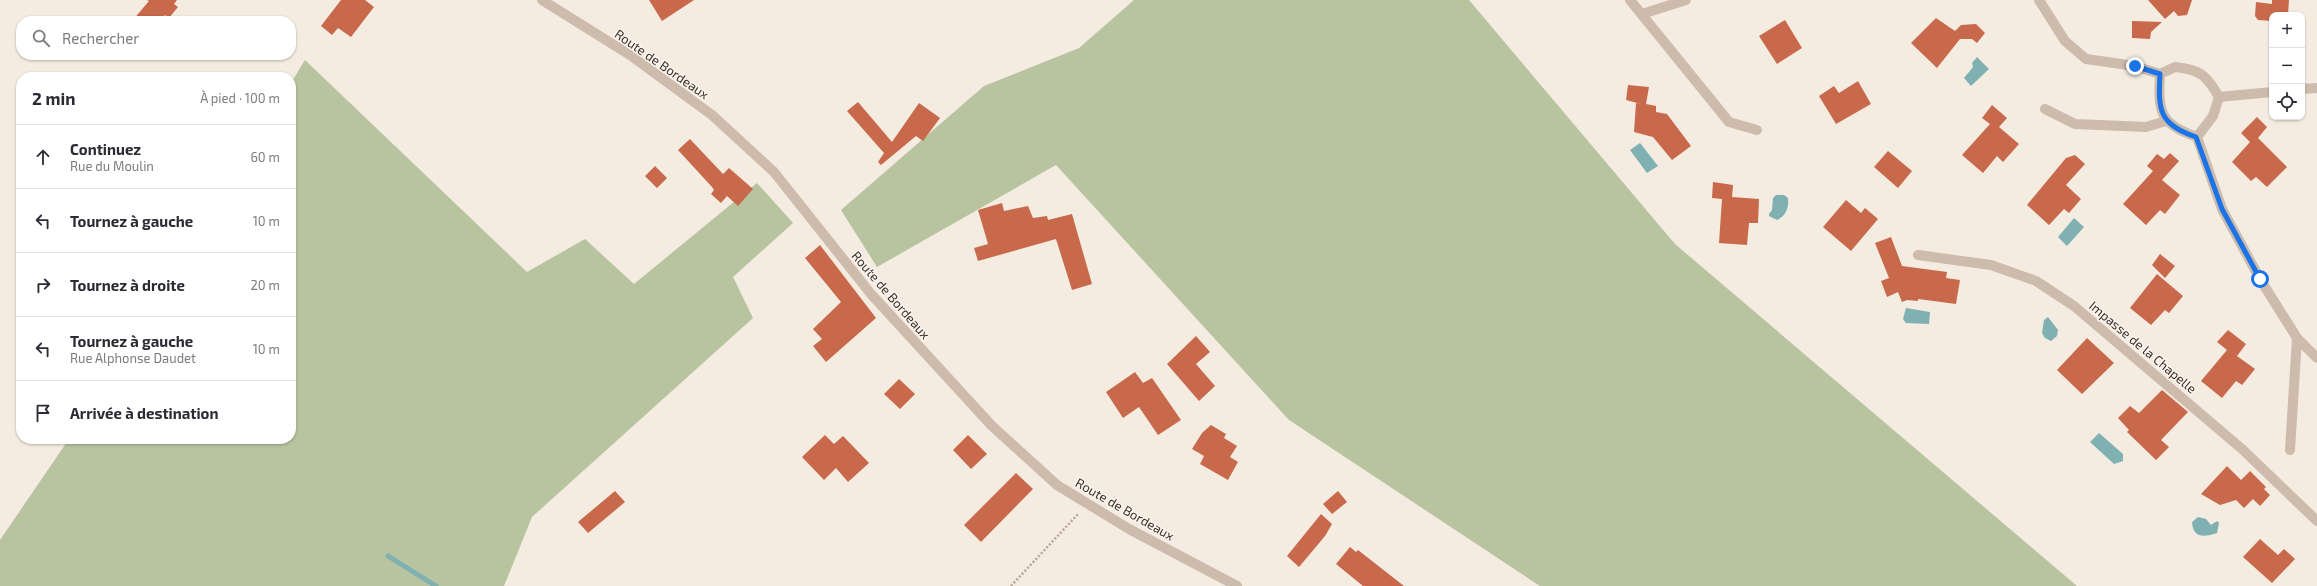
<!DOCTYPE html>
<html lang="fr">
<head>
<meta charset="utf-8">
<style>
	body { margin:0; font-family:"Exo 2",sans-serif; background:#f2f2f3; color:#2b2b33 }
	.controls { position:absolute; right:12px; top:12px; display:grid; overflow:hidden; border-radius:8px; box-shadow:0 1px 3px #0004 }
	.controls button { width:36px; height:36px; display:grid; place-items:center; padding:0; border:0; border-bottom:1px solid #e1e1e2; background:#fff; color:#2b2b33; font:20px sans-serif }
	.stop { position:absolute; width:12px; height:12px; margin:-9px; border:3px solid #1a73e8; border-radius:50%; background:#fff }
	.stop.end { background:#1a73e8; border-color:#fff; box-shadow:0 1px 4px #0008 }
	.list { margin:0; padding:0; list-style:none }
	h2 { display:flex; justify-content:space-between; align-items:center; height:52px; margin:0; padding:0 16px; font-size:17px }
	h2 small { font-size:13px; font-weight:400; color:#7c7c81 }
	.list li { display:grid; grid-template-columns:26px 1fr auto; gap:12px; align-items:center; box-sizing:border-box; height:64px; padding:0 16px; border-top:1px solid #e1e1e2 }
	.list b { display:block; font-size:15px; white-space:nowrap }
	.list p { margin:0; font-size:13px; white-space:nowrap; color:#7c7c81 }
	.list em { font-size:13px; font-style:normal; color:#7c7c81 }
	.icon { flex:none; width:22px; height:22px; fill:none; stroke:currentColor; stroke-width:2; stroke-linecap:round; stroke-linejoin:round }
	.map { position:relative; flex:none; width:2317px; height:586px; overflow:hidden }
	.search { position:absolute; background:#fff; box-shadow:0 1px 3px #0004; left:16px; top:16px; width:280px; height:44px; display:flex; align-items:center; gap:10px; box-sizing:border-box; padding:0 14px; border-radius:16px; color:#7c7c81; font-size:15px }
	.panel { position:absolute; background:#fff; box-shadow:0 1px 3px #0004; left:16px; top:72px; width:280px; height:372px; border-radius:16px }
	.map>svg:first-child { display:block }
	.green { fill:#b8c4a0 }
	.water { fill:#7fb0b2 }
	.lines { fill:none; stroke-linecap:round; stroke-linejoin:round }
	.stream { stroke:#7fb0b2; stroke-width:5 }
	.building { fill:#c8694b }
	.path { stroke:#b9a596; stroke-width:2.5; stroke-dasharray:2 2; stroke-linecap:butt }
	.minor { stroke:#cdbbac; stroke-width:10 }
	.tertiary { stroke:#cdbbac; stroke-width:10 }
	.route { stroke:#1a73e8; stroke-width:5 }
	.labels { text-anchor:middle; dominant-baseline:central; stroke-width:3; stroke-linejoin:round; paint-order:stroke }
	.street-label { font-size:13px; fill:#3b302b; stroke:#fbf5ee }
</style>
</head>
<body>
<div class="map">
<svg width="2317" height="586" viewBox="0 0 2317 586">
	<rect width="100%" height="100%" fill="#f4ebe1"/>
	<path class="green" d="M1134,0H1469L1675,244L2077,586H1540L1289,420L1056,165L877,267L841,210L984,86L1079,48Z
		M305,60L527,272L585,239L634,284L757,183L793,223L733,277L753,318L532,517L504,586H0V540L69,439H291V83Z"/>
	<path class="water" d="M1977,57L1989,69L1971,86L1964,78L1973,67L1972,63Z
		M1640,143L1658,166L1647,173L1630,150Z
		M1776,195H1784L1788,198C1789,208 1786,216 1777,220L1769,216V214L1772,210L1773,198Z
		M2074,218L2084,227L2067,246L2058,237Z
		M1906,308L1930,312L1929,324L1906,323L1903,319Z
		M2048,317L2058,330L2057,336L2051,341L2045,338L2042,333L2044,320Z
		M2099,433L2123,454V461L2114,464L2090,442Z
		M2198,517L2206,519L2211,525L2217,521L2219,523L2217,533C2205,537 2193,539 2192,522Z"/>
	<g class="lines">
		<path class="stream" d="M388,556L436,586"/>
	</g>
	<path class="building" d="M147,0H177L174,4L178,7L169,18L165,15L160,21H132L149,1Z
		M341,0H365L374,7L351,37L338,28L332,35L321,26Z
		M649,0H694L662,21Z
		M2148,0H2192L2187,15L2178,16L2174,11L2165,19Z
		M2272,0H2289L2288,15H2272V21L2258,20L2255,16L2256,2L2272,4Z
		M1936,18L1955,31L1961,25L1976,24L1985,33L1977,43L1972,39H1960L1937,68L1911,43Z
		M1785,20L1802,48L1777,64L1759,36Z
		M2132,21L2162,22L2151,32L2150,39L2132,38Z
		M1858,81L1871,104L1836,124L1819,96L1834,86L1839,93Z
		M1628,85L1649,87L1646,104L1656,106V112L1667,114L1691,146L1672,160L1653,137L1634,132L1636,103L1641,104L1626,100Z
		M858,102L892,142L919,103L940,118L923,141L916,136L881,165L878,162L884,153L847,111Z
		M1992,105L2007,118L1999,127L2019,144L2003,162L1997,156L1983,173L1962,155L1990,124L1982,118Z
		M2257,117L2267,127L2258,138L2287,167L2267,187L2256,177L2251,181L2232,162L2250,142L2241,133Z
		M690,139L723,174L729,168L753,189L738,206L727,196L721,203L711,194L714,190L712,187L678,150Z
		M1888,151L1912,171L1898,188L1874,167Z
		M2170,153L2179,161L2162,180L2180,195L2165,214L2160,210L2146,225L2123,204L2153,171L2147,166L2157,154L2164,159Z
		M2075,155L2085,164L2066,185L2081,199L2069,213L2064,209L2049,225L2027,205L2066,158Z
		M655,166L667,178L657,188L645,176Z
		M1713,182L1733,185L1732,197L1759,199L1758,223H1749L1747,245L1719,243L1722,199L1712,198Z
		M1846,200L1861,213L1865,208L1878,219L1851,251L1823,227Z
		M1002,203L1004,211L1028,206L1033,218L1047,216L1048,220L1072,214L1092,284L1072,290L1056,239L978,261L974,248L988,244L978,210Z
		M1891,237L1902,266L1947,272L1946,278L1960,280L1956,304L1918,299V301L1907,300L1902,302L1898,292L1887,297L1881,281L1889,278L1875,243Z
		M820,245L876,318L826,362L813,346L822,339L813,329L841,302L805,258Z
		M2160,254L2175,266L2165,278L2152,265Z
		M2157,274L2183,296L2169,313L2165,310L2151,325L2130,308Z
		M2228,330L2246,344L2237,356L2255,369L2242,385L2236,381L2222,398L2201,381L2227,350L2217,342Z
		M1196,336L1210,352L1196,364L1215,386L1199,401L1167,364Z
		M2087,338L2114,363L2082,394L2057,370Z
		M1135,372L1143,383L1152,378L1181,420L1158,435L1139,407L1123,418L1106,392Z
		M899,379L915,394L900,409L884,394Z
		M2162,390L2188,412L2161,440L2169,447L2156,460L2127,432L2129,430L2118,418L2130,406L2139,413Z
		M1211,425L1226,434L1224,438L1237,446L1230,457L1238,462L1228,480L1200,464L1204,456L1192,449L1202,433Z
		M825,435L834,444L843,436L869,463L848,482L836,468L824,480L802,457Z
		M968,435L987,454L971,469L953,450Z
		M2227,466L2241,480L2250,471L2266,487L2264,489L2270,495L2260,506L2253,499L2244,508L2236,500L2220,505L2201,494Z
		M1016,473L1033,489L981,542L964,525Z
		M615,491L625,502L588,533L578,522Z
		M1338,491L1347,502L1332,514L1323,504Z
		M1321,514L1332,524L1325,536L1299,567L1287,556Z
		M2260,539L2278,555L2284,549L2295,559L2272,583L2243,557Z
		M1350,547L1356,552L1358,550L1404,586H1363L1336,564Z"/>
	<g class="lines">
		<path class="path" d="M1011,586L1079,513"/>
		<path class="minor" d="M1630,0L1729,122L1757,130
			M2039,0L2065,41L2086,59L2135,66L2160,74
			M1642,14L1686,0
			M2175,67C2200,69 2207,76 2219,97L2213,116L2197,137C2159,124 2158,111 2160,74Z
			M2302,89L2317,88
			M2219,97L2272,92
			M2045,109L2075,124L2146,127L2166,121
			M2197,137L2222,209L2260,279L2297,338L2317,358
			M1918,255L1991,265L2036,281L2074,306L2242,449L2317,521
			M2290,450L2297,338"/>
		<path class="tertiary" d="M542,0L630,55L712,115L774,172L871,294L992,426L1057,485L1129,529L1237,586"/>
	</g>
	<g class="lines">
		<path class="route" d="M2135,66L2160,74C2158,111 2159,124 2196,137L2222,209L2260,279"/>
	</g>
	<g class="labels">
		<g class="street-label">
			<text transform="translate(662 64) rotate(35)">Route de Bordeaux</text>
			<text transform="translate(891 295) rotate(49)">Route de Bordeaux</text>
			<text transform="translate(2143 347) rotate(40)">Impasse de la Chapelle</text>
			<text transform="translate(1125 509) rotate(30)">Route de Bordeaux</text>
		</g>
	</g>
</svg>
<div class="controls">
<button>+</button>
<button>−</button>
<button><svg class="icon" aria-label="locate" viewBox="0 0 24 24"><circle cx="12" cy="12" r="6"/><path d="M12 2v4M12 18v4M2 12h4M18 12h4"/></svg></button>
</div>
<div class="stop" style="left:2260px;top:279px"></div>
<div class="stop end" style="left:2135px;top:66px"></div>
<div class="search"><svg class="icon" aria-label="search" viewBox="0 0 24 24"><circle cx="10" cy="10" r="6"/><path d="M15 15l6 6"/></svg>Rechercher</div>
<section class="panel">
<h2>2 min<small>À pied · 100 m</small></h2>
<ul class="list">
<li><svg class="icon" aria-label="ahead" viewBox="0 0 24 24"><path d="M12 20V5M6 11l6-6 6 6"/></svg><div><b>Continuez</b><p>Rue du Moulin</p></div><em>60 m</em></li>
<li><svg class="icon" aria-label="left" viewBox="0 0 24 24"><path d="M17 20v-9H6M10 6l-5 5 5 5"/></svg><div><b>Tournez à gauche</b></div><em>10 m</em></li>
<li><svg class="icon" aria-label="right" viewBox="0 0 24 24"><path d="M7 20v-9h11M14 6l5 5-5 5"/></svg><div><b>Tournez à droite</b></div><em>20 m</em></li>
<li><svg class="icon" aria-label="left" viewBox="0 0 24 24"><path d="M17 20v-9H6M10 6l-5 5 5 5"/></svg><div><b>Tournez à gauche</b><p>Rue Alphonse Daudet</p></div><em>10 m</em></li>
<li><svg class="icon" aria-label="arrive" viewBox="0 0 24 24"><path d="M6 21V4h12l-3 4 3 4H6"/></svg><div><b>Arrivée à destination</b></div></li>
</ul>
</section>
</div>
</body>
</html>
